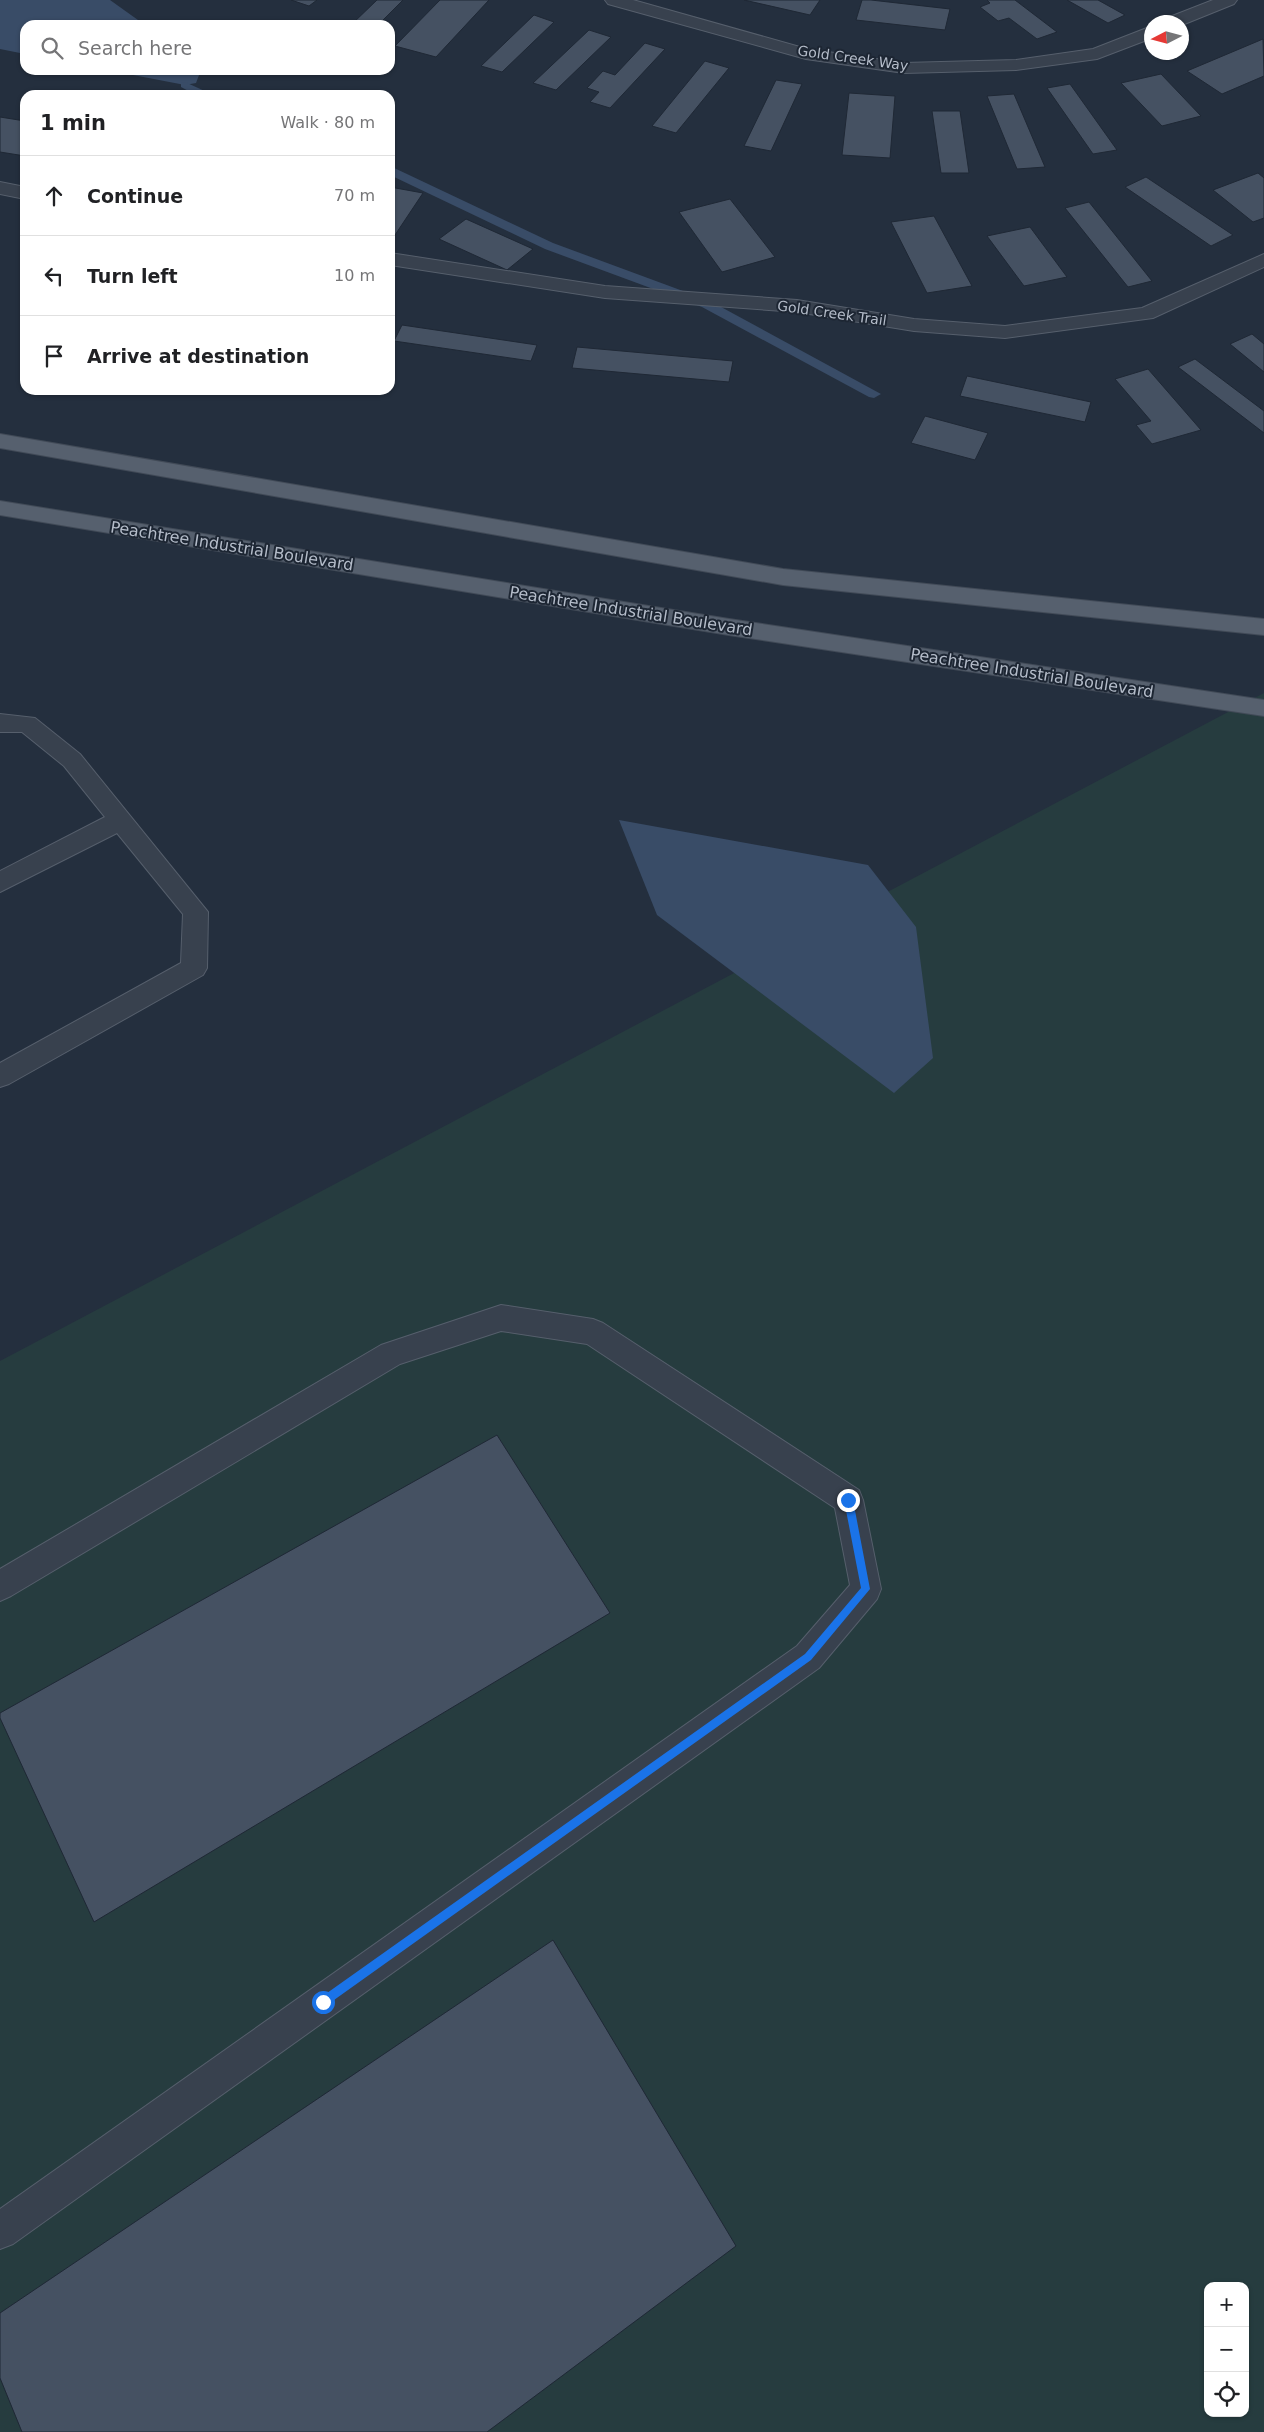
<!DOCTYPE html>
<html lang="en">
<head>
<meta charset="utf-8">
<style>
	body { margin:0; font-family:"DejaVu Sans",sans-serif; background:#f2f2f2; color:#202124 }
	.controls { position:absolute; right:15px; bottom:15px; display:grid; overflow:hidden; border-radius:10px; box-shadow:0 1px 4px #0004 }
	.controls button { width:45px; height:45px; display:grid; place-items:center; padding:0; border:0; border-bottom:1px solid #e0e0e0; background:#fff; color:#202124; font:25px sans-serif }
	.compass { position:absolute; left:1144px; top:15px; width:45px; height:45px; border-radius:50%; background:#fff; box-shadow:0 1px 4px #0004; rotate:264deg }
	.stop { position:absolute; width:15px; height:15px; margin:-11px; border:4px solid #1a73e8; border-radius:50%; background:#fff }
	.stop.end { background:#1a73e8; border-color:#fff; box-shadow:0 1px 5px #0008 }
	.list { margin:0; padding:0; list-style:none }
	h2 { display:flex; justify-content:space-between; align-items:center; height:65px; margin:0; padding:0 20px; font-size:21px }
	h2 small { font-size:16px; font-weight:400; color:#757577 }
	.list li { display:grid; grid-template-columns:32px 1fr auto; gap:15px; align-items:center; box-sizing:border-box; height:80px; padding:0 20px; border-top:1px solid #e0e0e0 }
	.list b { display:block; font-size:19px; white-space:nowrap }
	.list em { font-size:16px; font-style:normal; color:#757577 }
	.icon { flex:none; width:28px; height:28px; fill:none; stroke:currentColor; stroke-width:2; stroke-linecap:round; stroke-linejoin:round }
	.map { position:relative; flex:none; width:1264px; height:2432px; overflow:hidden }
	.search { position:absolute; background:#fff; box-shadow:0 1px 4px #0004; left:20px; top:20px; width:375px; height:55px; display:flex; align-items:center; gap:12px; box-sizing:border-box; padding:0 18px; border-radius:15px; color:#757577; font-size:19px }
	.panel { position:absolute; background:#fff; box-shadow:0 1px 4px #0004; left:20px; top:90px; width:375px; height:305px; border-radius:15px }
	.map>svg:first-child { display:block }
	.green { fill:#263c3f; fill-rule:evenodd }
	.water { fill:#394c67 }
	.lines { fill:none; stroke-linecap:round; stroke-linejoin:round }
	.stream { fill:#394c67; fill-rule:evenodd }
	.building { fill:#455162; stroke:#1f2835 }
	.minor-casing { stroke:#565f6c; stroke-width:2 }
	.primary-casing { stroke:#414a57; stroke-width:2 }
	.minor { fill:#38414e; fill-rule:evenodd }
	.primary { fill:#56606e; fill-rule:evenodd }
	.route { fill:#1a73e8 }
	.labels { text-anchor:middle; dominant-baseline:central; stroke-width:4; stroke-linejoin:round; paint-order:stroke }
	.far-street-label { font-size:14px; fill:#b4bcc9; stroke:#1d2633 }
	.street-label { font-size:16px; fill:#b4bcc9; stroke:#1d2633 }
</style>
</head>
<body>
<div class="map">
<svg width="1264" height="2432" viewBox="0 0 1264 2432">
	<rect width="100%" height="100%" fill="#242f3e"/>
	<path class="green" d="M1264,693V2432H0V1361ZM1208,2286H1245V2413H1208Z"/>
	<path class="water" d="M0,0H110L145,25H25V54L0,49Z
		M107,70H201L196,83L185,85Z
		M619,820L868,865L916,927L933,1058L894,1093L657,915Z"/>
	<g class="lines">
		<path class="stream" d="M185,82L209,93L211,95H196L181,87V83Z
			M390,166L553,243L710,301L881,394L874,398L869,397L702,307L545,249L390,175Z"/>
	</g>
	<path class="building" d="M291,0H317L309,6Z
		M377,0H403L378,25H351Z
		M440,0H489L436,57L395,46Z
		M744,0H820L810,15Z
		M862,0H871L950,9L945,30L856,20Z
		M987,0H1015L1057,32L1037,39L1009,18L998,21L980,7L990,3Z
		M1067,0H1098L1125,15L1108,23Z
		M534,15L554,22L502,72L481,66Z
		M589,30L611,37L556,90L533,83Z
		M1263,39L1264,76L1222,94L1187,71Z
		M645,43L665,49L610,108L590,102L599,92L587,88L603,71L615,75Z
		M705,61L729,68L676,133L652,126Z
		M1161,74L1201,116L1162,126L1121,83Z
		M776,80L802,84L771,151L744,146Z
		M1070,84L1117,150L1093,154L1047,88Z
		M849,93L895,96L890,158L842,155Z
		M1014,94L1045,167L1017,169L987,96Z
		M932,111H960L969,173H941Z
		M0,117L25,121V156L0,152Z
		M1258,173L1264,178V218L1253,222L1213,190Z
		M1146,177L1233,235L1211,246L1125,187Z
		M390,187L423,193L391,241H390Z
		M730,199L775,257L722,272L679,212Z
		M1089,202L1152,281L1128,287L1065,208Z
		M934,216L972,286L927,293L891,222Z
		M466,219L533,249L507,270L439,239Z
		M1030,227L1067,277L1024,286L987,236Z
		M402,325L537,345L531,361L394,341Z
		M1252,334L1264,344V372L1230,344Z
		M577,347L733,361L729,382L572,368Z
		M1195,359L1264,411V433L1178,367Z
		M1148,369L1201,430L1152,444L1136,425L1151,421L1115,379Z
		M967,376L1091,402L1085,422L960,396Z
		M925,416L988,433L975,460L911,443Z
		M497,1435L610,1613L94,1922L0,1718V1713Z
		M553,1940L736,2246L487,2432H22L0,2378V2313Z"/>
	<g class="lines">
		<defs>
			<path id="minor" d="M605,0H633L807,49L904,63L1016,60L1093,49L1152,26V38L1097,59L1016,70L904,73L806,59L608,4Z
				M1213,0H1237L1234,4L1182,25V22H1164L1167,18Z
				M0,182L25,187V199L0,194Z
				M390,253L605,286L797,300L914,319L1005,326L1142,308L1264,254V267L1153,318L1005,338L914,331L797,312L605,298L390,265Z
				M0,714L35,718L80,754L208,912L207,968L203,975L9,1084L0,1087V1063L181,963L183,914L117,833L0,892V871L105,817L64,766L22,732H0Z
				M501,1305L593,1319L603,1323L859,1490L863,1500L881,1589L877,1599L819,1668L13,2244L0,2249V2209L797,1646L850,1585L835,1508L587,1344L501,1331L400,1364L11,1596L0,1601V1569L381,1345Z"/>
			<path id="primary" d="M0,434L783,569L1264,619V635L783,585L0,448Z
				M0,501L729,619L1264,700V716L729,635L0,515Z"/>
		</defs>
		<use href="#minor" class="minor-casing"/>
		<use href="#primary" class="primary-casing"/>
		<use href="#minor" class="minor"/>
		<use href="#primary" class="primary"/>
	</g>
	<path class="route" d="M848,1496L853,1500L870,1589L811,1660L327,2005H320V1998L805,1654L861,1588L844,1500Z"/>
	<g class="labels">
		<g class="far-street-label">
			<text transform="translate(853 58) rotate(8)">Gold Creek Way</text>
			<text transform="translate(832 313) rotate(8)">Gold Creek Trail</text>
		</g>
		<g class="street-label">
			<text transform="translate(232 546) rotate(9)">Peachtree Industrial Boulevard</text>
			<text transform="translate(631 611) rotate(9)">Peachtree Industrial Boulevard</text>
			<text transform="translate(1032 673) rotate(9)">Peachtree Industrial Boulevard</text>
		</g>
	</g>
</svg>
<div class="controls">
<button>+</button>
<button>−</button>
<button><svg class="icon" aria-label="locate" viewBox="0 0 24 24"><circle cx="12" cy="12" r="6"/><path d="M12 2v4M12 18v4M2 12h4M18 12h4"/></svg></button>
</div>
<svg class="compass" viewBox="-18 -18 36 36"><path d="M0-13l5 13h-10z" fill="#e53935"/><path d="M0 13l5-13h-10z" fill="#757577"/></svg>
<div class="stop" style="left:323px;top:2002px"></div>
<div class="stop end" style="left:848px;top:1500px"></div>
<div class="search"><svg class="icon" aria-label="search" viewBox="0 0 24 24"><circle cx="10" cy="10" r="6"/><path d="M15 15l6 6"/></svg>Search here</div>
<section class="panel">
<h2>1 min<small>Walk · 80 m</small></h2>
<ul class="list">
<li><svg class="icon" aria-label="ahead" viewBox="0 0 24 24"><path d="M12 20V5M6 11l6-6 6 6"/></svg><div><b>Continue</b></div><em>70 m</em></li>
<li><svg class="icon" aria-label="left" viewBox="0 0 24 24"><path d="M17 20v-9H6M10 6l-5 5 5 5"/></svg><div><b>Turn left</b></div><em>10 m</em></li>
<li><svg class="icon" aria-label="arrive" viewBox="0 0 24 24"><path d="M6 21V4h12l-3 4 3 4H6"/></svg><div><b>Arrive at destination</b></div></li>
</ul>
</section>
</div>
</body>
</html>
